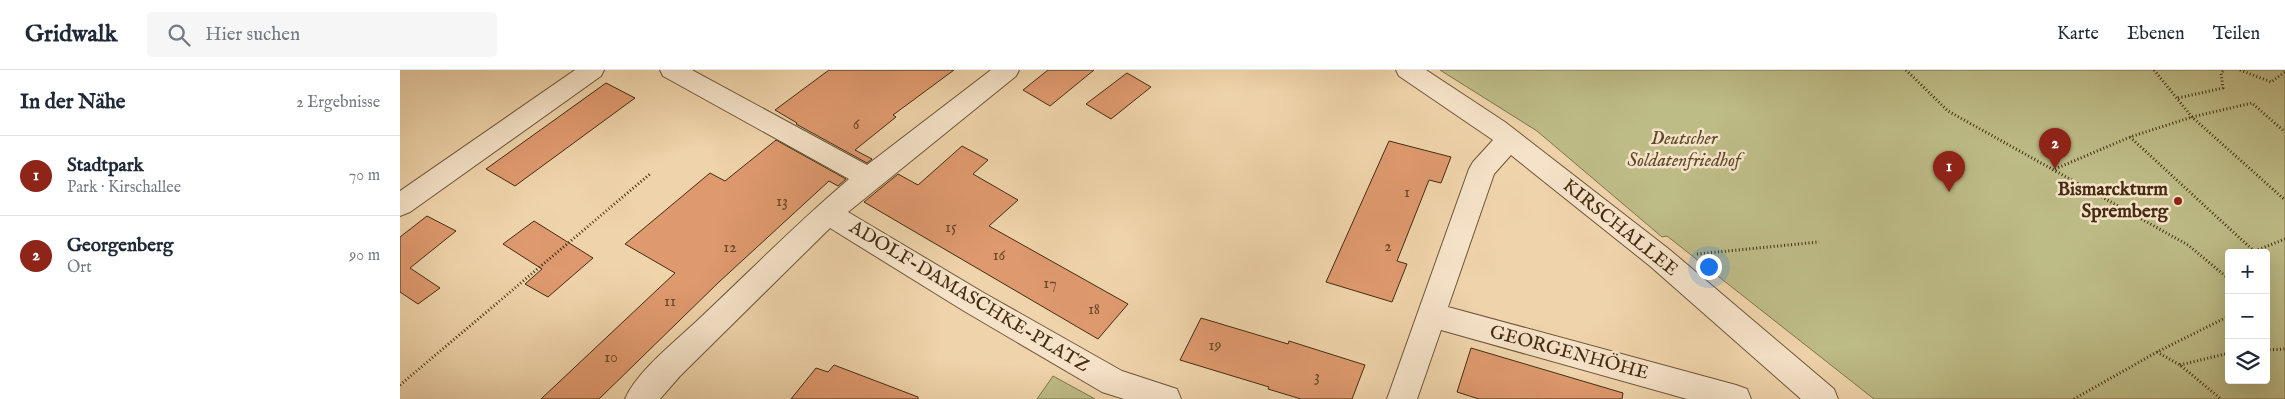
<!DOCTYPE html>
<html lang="de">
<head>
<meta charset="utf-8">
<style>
	body { margin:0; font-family:"IM FELL English",serif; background:#f6f6f7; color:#1f2937 }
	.controls { position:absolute; right:15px; bottom:15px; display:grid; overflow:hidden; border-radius:5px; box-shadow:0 5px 20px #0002 }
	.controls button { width:45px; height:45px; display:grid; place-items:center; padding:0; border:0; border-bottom:1px solid #e0e1e3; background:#fff; color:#1f2937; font:25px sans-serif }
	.you { position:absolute; left:1308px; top:196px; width:18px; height:18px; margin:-12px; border:4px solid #fff; border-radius:50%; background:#1a73e8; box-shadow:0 0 0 8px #1a73e833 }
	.badge { display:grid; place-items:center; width:32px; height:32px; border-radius:50%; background:#8f2418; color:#fff; font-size:16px; font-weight:700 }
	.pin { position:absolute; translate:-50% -41px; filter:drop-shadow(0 1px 2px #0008) }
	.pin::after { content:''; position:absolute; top:26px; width:18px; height:15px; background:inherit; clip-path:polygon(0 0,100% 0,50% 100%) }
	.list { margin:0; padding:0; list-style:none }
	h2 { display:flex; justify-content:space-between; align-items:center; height:65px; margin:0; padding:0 20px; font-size:21px }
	h2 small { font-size:16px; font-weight:400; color:#747a83 }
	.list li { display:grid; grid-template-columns:32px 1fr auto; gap:15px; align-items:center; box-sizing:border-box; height:80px; padding:0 20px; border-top:1px solid #e0e1e3 }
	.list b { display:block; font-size:19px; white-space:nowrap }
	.list p { margin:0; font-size:16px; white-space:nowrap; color:#747a83 }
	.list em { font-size:16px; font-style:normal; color:#747a83 }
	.icon { flex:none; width:28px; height:28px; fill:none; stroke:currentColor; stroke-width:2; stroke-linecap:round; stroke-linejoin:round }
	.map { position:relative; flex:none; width:1885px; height:329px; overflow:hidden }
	header { display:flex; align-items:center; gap:30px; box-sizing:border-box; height:70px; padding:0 25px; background:#fff; border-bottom:1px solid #e0e1e3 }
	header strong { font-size:24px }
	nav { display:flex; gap:28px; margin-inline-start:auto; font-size:18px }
	.search { width:350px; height:45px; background:#f6f6f7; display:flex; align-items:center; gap:12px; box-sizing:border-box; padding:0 18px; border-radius:5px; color:#747a83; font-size:19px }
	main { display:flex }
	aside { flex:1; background:#fff }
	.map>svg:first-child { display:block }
	.green { fill:#bdbb86; stroke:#80744b; fill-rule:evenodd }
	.building { fill:#df996e; stroke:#422d10 }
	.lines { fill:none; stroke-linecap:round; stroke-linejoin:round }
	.minor-casing { stroke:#6d5636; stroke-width:2 }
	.path { stroke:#422d10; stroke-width:3; stroke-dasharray:1 2.5; stroke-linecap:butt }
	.minor { fill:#f5e2c8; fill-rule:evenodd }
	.poi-dot { fill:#8f2418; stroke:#f5e2c8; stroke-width:2 }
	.labels { text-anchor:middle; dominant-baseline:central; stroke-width:5; stroke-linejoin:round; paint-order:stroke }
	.number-label { font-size:16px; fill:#694828 }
	.park-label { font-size:19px; font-style:italic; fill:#5b4928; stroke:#f5e2c8 }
	.poi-label { font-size:19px; font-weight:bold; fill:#422d10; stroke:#f5e2c8; text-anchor:end }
	.street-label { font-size:19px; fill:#422d10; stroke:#f5e2c8 }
</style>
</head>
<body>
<header>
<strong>Gridwalk</strong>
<div class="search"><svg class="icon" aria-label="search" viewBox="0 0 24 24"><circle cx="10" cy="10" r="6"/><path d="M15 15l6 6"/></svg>Hier suchen</div>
<nav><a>Karte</a><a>Ebenen</a><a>Teilen</a></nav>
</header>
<main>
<aside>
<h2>In der Nähe<small>2 Ergebnisse</small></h2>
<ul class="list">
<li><span class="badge">1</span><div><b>Stadtpark</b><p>Park · Kirschallee</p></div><em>70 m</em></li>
<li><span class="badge">2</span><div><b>Georgenberg</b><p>Ort</p></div><em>90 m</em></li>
</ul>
</aside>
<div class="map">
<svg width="1885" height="329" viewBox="0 0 1885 329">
	<rect width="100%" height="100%" fill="#efd3aa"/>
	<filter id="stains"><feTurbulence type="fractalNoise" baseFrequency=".004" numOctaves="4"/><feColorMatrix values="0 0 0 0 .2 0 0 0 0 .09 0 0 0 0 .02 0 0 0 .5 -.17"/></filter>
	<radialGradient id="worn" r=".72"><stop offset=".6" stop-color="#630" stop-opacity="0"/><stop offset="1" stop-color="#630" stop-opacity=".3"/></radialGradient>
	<path class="green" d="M1040,0H1885V329H1474L1267,166L1262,167L1137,61ZM1829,183H1866V310H1829Z
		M653,306L695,329H637Z"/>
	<path class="building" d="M429,0H554L493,45L496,47L455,80L472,89L467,93L396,54L397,53L375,40Z
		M648,0H694L650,36L623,20Z
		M727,3L751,17L711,49L686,34Z
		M206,13L235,28L115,116L86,99Z
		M376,70L446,109L438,116L429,111L319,212L199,329H141L275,203L225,174L310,103L325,111Z
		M989,71L1051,87L1041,113L1029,110L997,191L1007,194L992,232L926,212Z
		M562,76L588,90L573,104L618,130L589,156L728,234L698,269L464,132L498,104L518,115Z
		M27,146L56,161L10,198L40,218L18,234L0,222V167Z
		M134,151L193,188L148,227L125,214L142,199L103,174Z
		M801,248L888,274L889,271L965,295L952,329H901L868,319L869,317L780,290Z
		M1071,278L1223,323L1222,329H1079L1057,322Z
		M434,295L518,327V329H391L416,298L428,302Z"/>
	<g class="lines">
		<defs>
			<path id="minor" d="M175,0H204L201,6L10,142L0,146V121Z
				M260,0H292L467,95L591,0H619L616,6L448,142L584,223L722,301L777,319L781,329H724L702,322L564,241L430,158L280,306L260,329H225C237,301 277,270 299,249C349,202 397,153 449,109L263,6Z
				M996,0H1026L1105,52L1270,180L1434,319L1438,329H1401L1250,196L1111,85L1094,104L1048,237L1336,315L1347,319L1351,329H1287L1041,260L1017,329H987L1069,99L1073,92L1093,70L999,6Z"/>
		</defs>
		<use href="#minor" class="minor-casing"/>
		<path class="path" d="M1506,0L1548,41L1788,175L1829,209
			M1754,0L1792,47L1885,130
			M1840,0L1871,12L1885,2
			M1778,28L1823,18L1821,3L1824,0
			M1730,67L1856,183
			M1655,99L1730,67L1792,47L1852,33L1885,62
			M1855,181L1885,169
			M1297,184L1419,172
			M1866,280L1885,279
			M1757,282L1780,295L1821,329
			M1780,295L1829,283
			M0,315L250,104
			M1674,329L1757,282L1829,246"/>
		<use href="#minor" class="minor"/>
	</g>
	<circle class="poi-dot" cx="1778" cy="131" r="5"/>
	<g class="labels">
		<g class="number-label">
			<text x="456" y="55">6</text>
			<text x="1007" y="123">1</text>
			<text x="382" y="132">13</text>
			<text x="551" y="158">15</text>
			<text x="988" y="177">2</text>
			<text x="330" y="178">12</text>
			<text x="599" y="186">16</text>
			<text x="650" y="214">17</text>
			<text x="270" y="232">11</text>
			<text x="694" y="240">18</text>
			<text x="815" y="276">19</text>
			<text x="211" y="288">10</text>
			<text x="917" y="307">3</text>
		</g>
		<g class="park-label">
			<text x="1284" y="69">Deutscher<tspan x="1284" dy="22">Soldatenfriedhof</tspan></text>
		</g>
		<g class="poi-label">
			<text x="1768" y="120">Bismarckturm<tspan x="1768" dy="22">Spremberg</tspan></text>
		</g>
		<g class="street-label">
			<text transform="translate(1220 158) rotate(39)">KIRSCHALLEE</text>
			<text transform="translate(569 227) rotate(31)">ADOLF-DAMASCHKE-PLATZ</text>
			<text transform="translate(1169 283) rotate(15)">GEORGENHÖHE</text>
		</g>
	</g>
	<rect width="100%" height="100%" filter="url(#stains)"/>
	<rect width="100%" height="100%" fill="url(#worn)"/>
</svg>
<div class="controls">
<button>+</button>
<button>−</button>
<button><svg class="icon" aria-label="layers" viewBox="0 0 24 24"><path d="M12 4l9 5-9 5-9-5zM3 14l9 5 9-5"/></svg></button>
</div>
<div class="you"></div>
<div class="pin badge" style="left:1549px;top:122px">1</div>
<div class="pin badge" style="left:1655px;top:99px">2</div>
</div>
</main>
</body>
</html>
